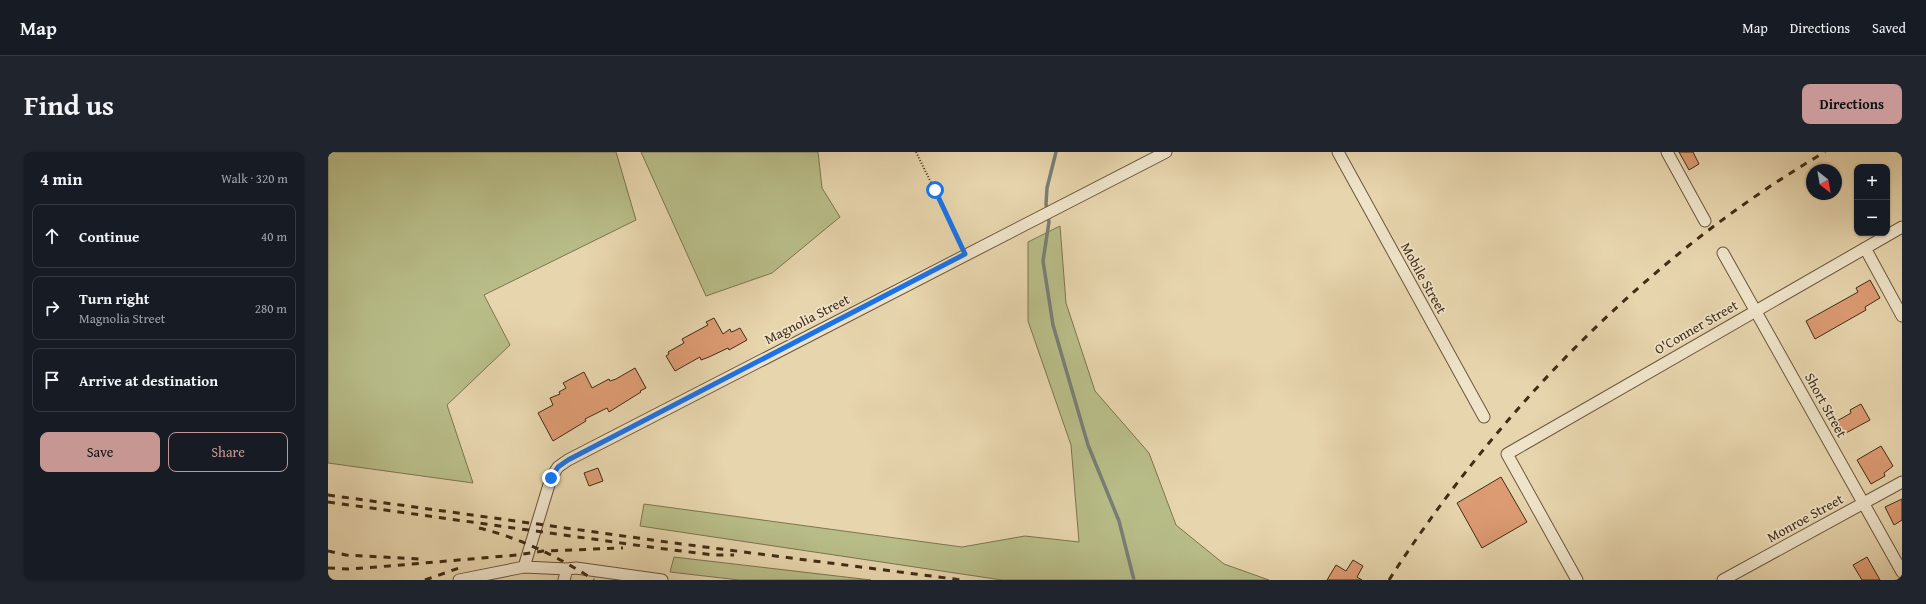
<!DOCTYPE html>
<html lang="en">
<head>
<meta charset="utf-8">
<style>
	body { margin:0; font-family:"Gentium Book Plus",serif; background:#20242c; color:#f1f3f6 }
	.controls { position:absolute; right:12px; top:12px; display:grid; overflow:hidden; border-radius:8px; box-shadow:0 1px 3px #0004 }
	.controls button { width:36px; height:36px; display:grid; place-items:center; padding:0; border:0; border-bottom:1px solid #363941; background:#171b24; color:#f1f3f6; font:20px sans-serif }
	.compass { position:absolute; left:1478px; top:12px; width:36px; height:36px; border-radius:50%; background:#171b24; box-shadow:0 1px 3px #0004; rotate:149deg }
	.stop { position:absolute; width:12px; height:12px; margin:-9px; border:3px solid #1a73e8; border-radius:50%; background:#fff }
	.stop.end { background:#1a73e8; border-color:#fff; box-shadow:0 1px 4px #0008 }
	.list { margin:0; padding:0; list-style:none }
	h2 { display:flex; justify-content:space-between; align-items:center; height:52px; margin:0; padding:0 16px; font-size:17px }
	h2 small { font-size:13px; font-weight:400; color:#9ea1a6 }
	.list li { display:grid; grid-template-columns:26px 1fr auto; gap:12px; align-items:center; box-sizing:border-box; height:64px; margin:0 8px 8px; padding:0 8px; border:1px solid #363941; border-radius:8px }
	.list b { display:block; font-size:15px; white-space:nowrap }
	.list p { margin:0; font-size:13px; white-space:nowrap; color:#9ea1a6 }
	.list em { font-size:13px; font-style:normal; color:#9ea1a6 }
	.actions { display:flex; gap:8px; padding:12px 16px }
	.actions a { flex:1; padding:9px 0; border:1px solid #c59692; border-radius:8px; text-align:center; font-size:14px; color:#c59692 }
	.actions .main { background:#c59692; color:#111 }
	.icon { flex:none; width:22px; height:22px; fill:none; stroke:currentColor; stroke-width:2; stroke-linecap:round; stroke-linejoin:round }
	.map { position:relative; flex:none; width:1574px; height:428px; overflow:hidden; border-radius:8px }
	header { display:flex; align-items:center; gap:24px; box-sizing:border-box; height:56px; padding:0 20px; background:#171b24; border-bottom:1px solid #363941 }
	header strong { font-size:19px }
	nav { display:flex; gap:22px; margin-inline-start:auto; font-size:14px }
	.intro { display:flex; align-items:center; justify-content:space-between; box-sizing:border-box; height:96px; padding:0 24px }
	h1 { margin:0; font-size:28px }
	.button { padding:10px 18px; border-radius:8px; background:#c59692; color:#111; font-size:14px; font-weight:700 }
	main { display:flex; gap:24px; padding:0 24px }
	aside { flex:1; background:#171b24; border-radius:8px; box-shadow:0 1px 3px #0004 }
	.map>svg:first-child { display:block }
	.green { fill:#b8bd88; stroke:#7d744e }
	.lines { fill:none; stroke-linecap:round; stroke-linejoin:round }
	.stream { stroke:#797e76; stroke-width:3.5 }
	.building { fill:#dd9b73; stroke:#422c14 }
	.street-casing { stroke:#6b563a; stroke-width:13 }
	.path { stroke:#422c14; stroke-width:2; stroke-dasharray:1 2; stroke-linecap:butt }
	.street { stroke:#efe4ca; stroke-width:11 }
	.rail { stroke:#422c14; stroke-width:3; stroke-dasharray:7 7; stroke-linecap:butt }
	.route { stroke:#1a73e8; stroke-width:5 }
	.labels { text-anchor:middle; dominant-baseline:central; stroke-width:3.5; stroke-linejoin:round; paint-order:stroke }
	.street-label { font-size:14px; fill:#422c14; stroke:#efe4ca }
</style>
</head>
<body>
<header>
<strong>Map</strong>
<nav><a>Map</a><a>Directions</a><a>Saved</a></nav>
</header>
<div class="intro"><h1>Find us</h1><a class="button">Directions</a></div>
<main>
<aside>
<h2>4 min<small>Walk · 320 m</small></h2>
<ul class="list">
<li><svg class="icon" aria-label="ahead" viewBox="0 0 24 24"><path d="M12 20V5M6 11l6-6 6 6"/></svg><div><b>Continue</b></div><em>40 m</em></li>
<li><svg class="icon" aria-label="right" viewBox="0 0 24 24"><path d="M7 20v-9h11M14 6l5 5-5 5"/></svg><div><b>Turn right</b><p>Magnolia Street</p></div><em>280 m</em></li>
<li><svg class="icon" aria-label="arrive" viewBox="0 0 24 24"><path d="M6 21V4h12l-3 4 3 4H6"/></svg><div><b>Arrive at destination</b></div></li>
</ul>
<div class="actions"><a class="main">Save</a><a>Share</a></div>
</aside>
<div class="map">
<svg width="1574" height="428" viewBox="0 0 1574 428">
	<rect width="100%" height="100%" fill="#e7d5ad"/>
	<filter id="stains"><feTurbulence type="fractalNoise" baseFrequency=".005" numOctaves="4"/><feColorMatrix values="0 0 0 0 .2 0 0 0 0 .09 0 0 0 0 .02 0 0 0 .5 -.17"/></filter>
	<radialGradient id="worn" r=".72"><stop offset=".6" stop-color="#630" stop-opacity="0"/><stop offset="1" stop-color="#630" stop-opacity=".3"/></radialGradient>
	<path class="green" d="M0,0H288L308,68L156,143L182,193L119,253L145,331L0,311Z
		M313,0H490L494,36L512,65L444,121L378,144Z
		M732,74L738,151L767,239L821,301L848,373L896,412L941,428H674L312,374L316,352L634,395L697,384L751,390L743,293L700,169V90Z
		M346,405L543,428H411L342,420Z"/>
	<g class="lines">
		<path class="stream" d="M728,0L719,36L718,52L721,70L715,109L725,173L760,293L791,369L806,428"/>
	</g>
	<path class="building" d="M1351,0H1365L1371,12L1361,18Z
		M1542,128L1552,146L1537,155L1538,158L1487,187L1478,169L1530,140L1528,136Z
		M386,166L395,182L402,177L403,180L406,179L412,176L419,188L401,198L400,196L381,205L373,208L372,205L347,219L338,204L341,202L340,200L356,191L354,187L380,173L378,170Z
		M307,216L318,236L312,239L313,240L281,260L279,256L257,267L258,269L225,289L210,261L225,253L222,246L232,242L231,240L238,236L235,231L256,220L264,236L281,227L282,229L288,227Z
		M1533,252L1542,268L1516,282L1509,269L1523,261L1522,258Z
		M1553,294L1565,314L1556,321L1557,324L1543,332L1529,308Z
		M270,316L275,329L261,334L256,321Z
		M1173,325L1199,370L1154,396L1129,351Z
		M1574,347V368L1566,373L1557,355Z
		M1539,405L1552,428H1534L1525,413Z
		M1025,408L1035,414L1029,425L1034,428H999L1008,413L1018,419Z"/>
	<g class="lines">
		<defs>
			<path id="street" d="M1010,0L1156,265
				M1339,0L1377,69
				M1537,96L1574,164
				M1395,101L1574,420
				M196,415L223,326L230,315L240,308L838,0
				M131,428L196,415L239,417L248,416L334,428
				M236,428L239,417
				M1249,428L1179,302L1574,75
				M1395,428L1574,330"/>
		</defs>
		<use href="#street" class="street-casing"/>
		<path class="path" d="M588,0L634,94"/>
		<use href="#street" class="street"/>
		<path class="rail" d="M0,343L346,391L634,428
			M0,350L329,396L386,403H406
			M151,376C192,386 231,405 266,428
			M0,399L18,403L91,407
			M0,416L20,417L61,414L189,403L215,399L295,396
			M97,428L131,416
			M1061,428C1171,257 1321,103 1497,0"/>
	</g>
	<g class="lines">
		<path class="route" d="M223,326L230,315L240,308L637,102L607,38"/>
	</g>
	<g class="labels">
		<g class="street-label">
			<text transform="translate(1096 126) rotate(61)">Mobile Street</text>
			<text transform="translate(479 167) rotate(-27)">Magnolia Street</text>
			<text transform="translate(1368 175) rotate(-30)">O'Conner Street</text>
			<text transform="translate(1498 253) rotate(61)">Short Street</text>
			<text transform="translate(1477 366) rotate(-29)">Monroe Street</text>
		</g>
	</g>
	<rect width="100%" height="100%" filter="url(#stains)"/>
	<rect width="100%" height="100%" fill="url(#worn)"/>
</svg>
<div class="controls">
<button>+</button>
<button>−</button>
</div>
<svg class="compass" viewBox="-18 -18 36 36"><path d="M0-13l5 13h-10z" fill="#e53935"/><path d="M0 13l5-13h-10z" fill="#9ea1a6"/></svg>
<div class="stop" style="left:607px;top:38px"></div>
<div class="stop end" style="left:223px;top:326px"></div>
</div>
</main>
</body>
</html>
